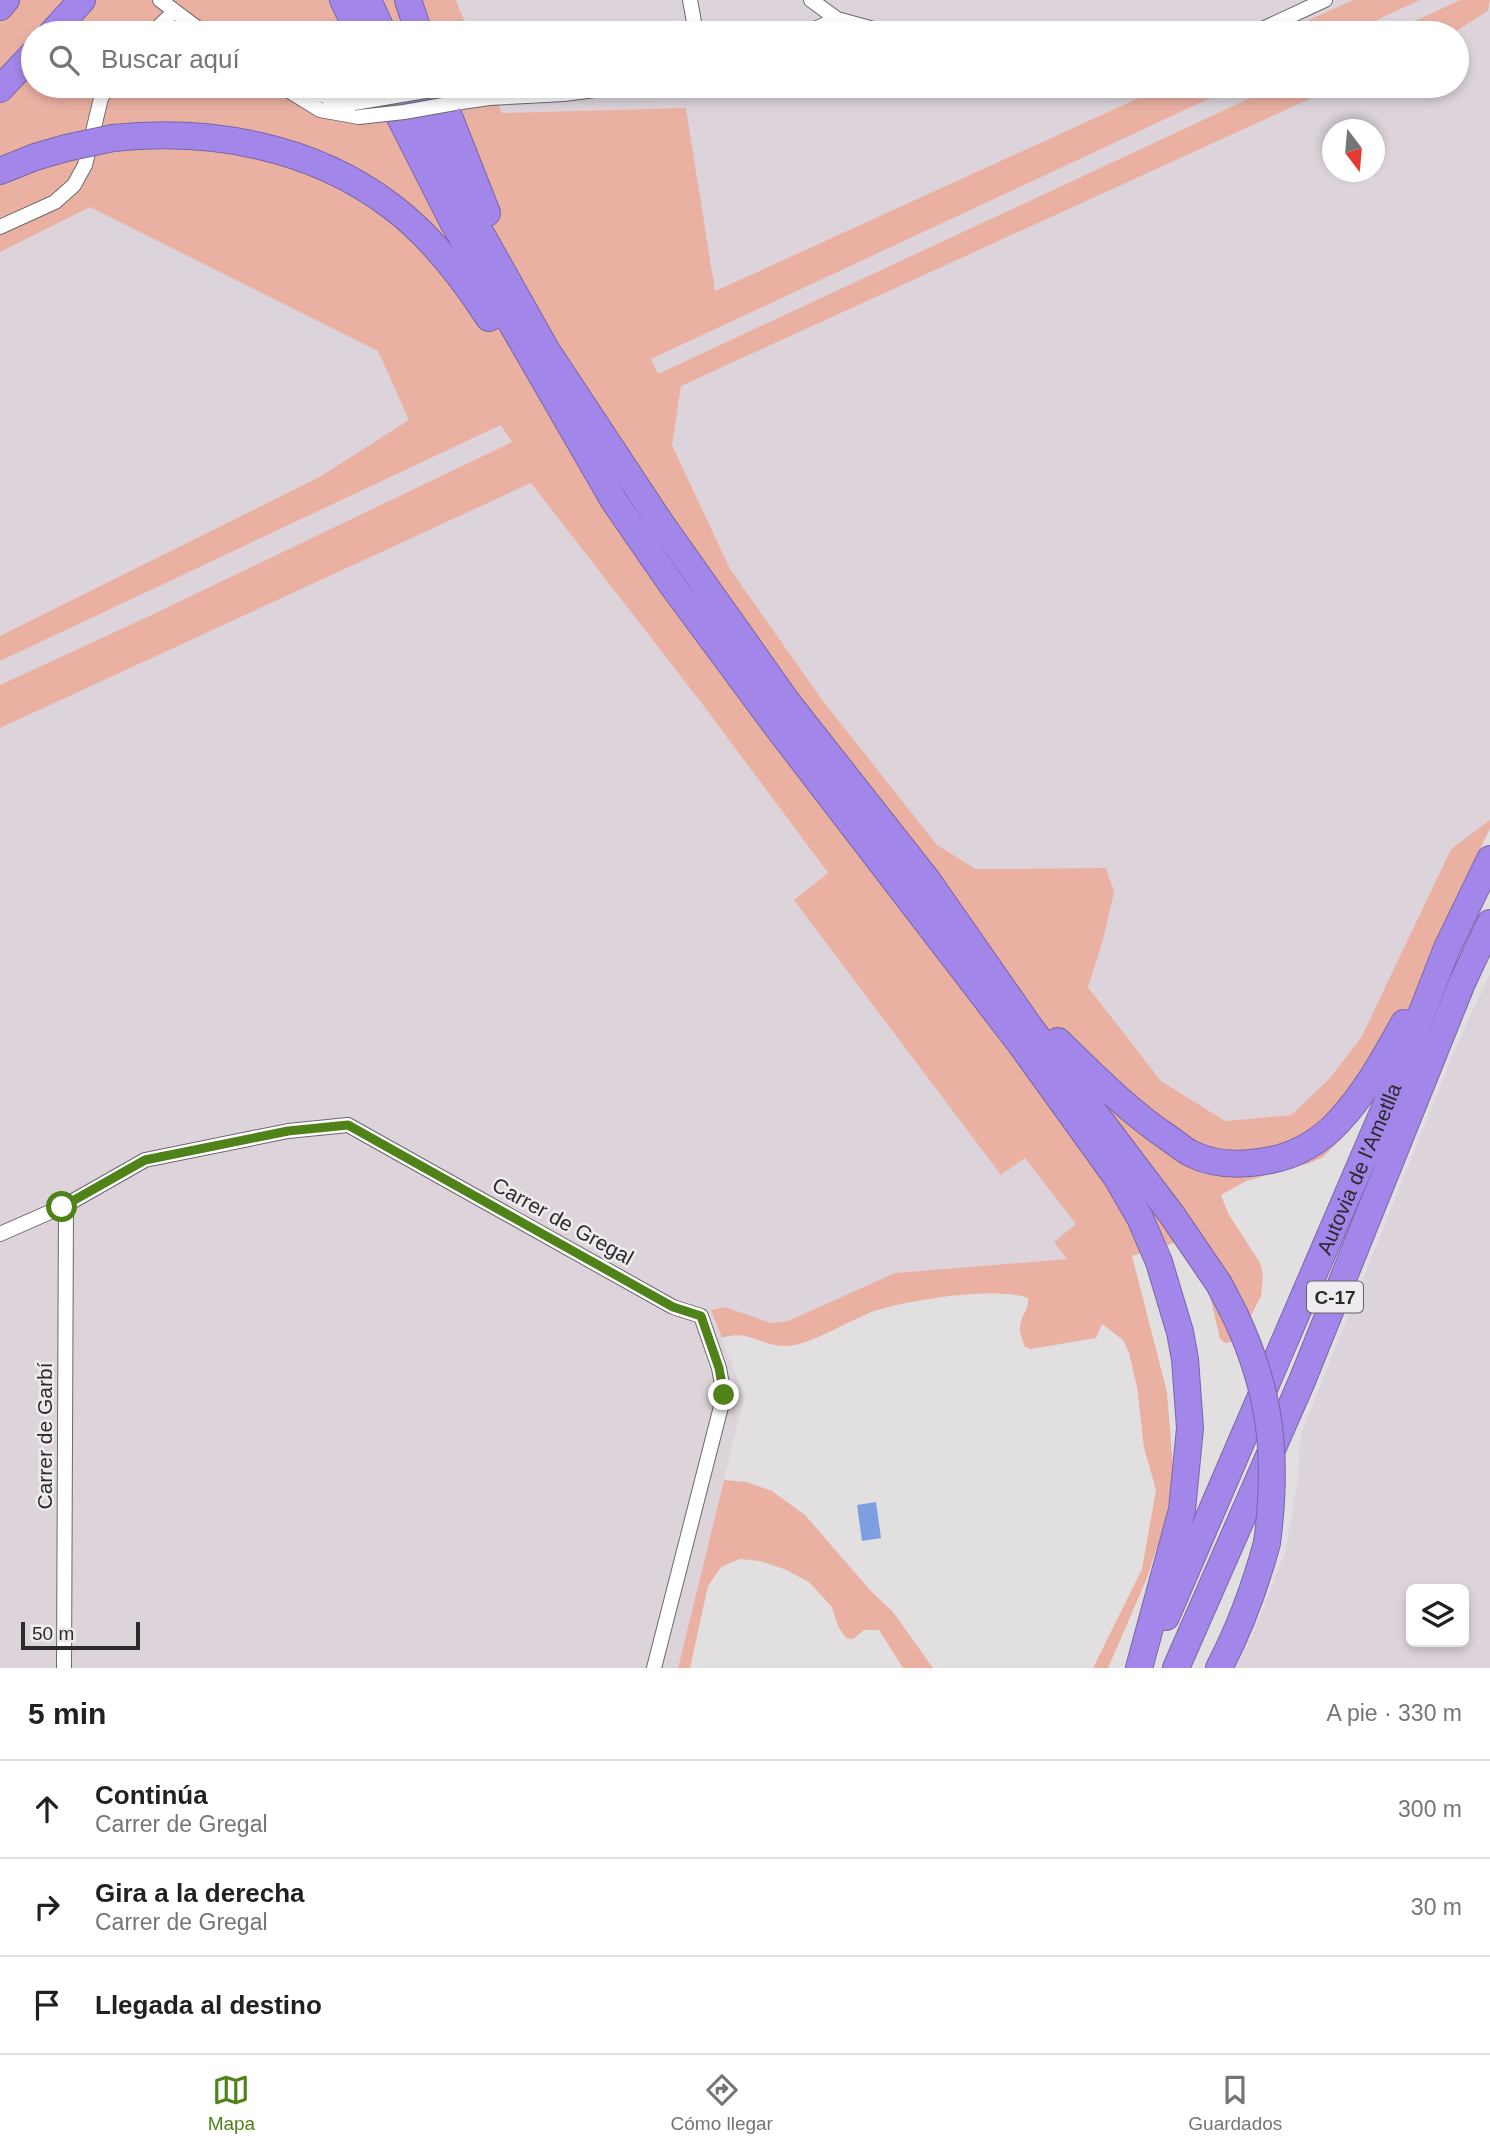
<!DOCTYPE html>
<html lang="es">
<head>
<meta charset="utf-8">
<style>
	body { margin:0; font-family:Arial,sans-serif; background:#f6f6f6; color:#202124 }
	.controls { position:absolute; right:21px; bottom:21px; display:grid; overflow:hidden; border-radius:10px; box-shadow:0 4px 10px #0003 }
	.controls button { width:63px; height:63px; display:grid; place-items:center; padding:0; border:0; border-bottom:2px solid #e0e0e0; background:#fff; color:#202124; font:35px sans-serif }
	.compass { position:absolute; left:1322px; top:119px; width:63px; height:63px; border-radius:50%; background:#fff; box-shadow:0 4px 10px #0003; rotate:164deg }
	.scale { position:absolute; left:21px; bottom:18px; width:119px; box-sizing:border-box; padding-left:7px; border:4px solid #2c2b2c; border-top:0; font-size:19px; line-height:24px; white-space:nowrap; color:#2c2b2c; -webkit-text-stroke:5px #efecef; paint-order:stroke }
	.stop { position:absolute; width:21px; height:21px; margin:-16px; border:5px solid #4f8319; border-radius:50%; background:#fff }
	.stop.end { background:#4f8319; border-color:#fff; box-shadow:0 2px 7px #0008 }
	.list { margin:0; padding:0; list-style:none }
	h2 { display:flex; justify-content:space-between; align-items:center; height:91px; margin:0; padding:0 28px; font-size:30px }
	h2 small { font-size:23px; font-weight:400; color:#757577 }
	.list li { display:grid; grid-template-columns:46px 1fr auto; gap:21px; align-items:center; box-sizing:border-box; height:98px; padding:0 28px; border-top:2px solid #e0e0e0 }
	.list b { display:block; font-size:26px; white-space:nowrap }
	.list p { margin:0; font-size:23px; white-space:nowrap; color:#757577 }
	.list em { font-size:23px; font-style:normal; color:#757577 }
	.icon { flex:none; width:38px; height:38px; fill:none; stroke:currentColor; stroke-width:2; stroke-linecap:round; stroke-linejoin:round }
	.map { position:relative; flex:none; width:1490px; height:1668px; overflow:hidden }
	.search { position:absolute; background:#fff; box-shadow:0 4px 10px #0003; left:21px; right:21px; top:21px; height:77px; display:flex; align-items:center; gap:18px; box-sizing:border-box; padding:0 24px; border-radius:38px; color:#757577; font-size:26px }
	.sheet { height:385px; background:#fff }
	nav { display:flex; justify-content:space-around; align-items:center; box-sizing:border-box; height:98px; border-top:2px solid #e0e0e0; background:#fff; font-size:19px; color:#757577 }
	nav a { display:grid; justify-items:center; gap:4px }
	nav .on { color:#4f8319 }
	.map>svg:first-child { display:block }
	.built { fill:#dcd3db; fill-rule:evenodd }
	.green { fill:#eab1a3 }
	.water { fill:#7d9fe1 }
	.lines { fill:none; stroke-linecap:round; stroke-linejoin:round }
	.street-casing { stroke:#6c696c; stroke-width:16 }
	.highway-casing { stroke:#7966a7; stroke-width:28 }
	.street { stroke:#fff; stroke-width:14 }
	.highway { stroke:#a386e9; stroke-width:26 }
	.street-bridge-casing { stroke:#6c696c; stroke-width:16; stroke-linecap:butt }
	.highway-bridge-casing { stroke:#7966a7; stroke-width:28; stroke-linecap:butt }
	.street-bridge { stroke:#fff; stroke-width:14 }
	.highway-bridge { stroke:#a386e9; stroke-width:26 }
	.route { stroke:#4f8319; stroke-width:9 }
	.labels { text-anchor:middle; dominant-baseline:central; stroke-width:5; stroke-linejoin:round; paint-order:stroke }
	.shield { fill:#efecef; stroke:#666566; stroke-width:2 }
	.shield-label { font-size:19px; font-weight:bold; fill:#2c2b2c }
	.street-label { font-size:21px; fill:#2c2b2c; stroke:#efecef }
</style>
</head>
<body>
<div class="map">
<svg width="1490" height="1668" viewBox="0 0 1490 1668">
	<rect width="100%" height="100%" fill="#e2dfe1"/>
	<path class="built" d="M456,0H1353L1280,33H469Z
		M1420,0H1460L1389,33H1349Z
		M1490,7V820L1451,849L1361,1038L1328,1080L1291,1115L1225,1121L1161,1081L1088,986L1103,940L1106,868L976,869L937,845L823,701L730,569L672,445L681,386L1338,86H1457V33H1453L1488,11ZM1332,130H1374V172H1332Z
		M490,86H1165L714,291L686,108L501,113Z
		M1236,86H1276L658,374L651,359Z
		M90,207L378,351L410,420L321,476L0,636V252Z
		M502,425L512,442L145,618L0,685V661Z
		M531,483L703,705L828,874L794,899L1002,1175L1025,1158L1076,1224L1068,1259L895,1273L788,1321L771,1323L725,1307L711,1310L744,1397L678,1668H0V728Z
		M1490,973V1668H1236L1252,1636L1285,1553L1298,1478L1301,1434L1455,1049ZM1411,1589H1464V1642H1411Z"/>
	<path class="green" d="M0,0H456L469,33H33V86H490L502,113L686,108L715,291L1165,86H1236L651,359L658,374L1276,86H1338L681,386L672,445L730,569L823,701L937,845L976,869L1106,868L1114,892L1103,940L1088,987L1161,1081L1225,1121L1291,1115L1328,1080L1361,1038L1451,849L1490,820V828L1426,965L1383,1074L1350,1130L1323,1157L1310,1163L1246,1181L1221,1195L1228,1213L1260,1263L1263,1275L1261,1296L1238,1341L1225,1343L1220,1339L1196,1236L1132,1256L1167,1392L1175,1492L1147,1578L1108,1668H1093L1142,1569L1156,1490L1144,1448L1137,1387L1129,1353L1123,1340L1102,1324L1096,1338L1031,1349L1025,1347C1022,1339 1018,1330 1021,1322C1023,1313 1029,1308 1028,1298C994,1286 903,1300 869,1313C849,1321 804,1348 784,1346C760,1345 747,1329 722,1338L711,1310L725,1307L771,1323L788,1321L895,1273L1067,1259L1054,1242L1076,1224L1025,1158L1001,1175L794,900L828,873L703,705L531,483L0,728V685L145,618L512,442L501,425L0,661V636L321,476L409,420L378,351L90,207L0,252Z
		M1353,0H1420L1349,33H1280Z
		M1460,0H1490L1488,11L1453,33H1389Z
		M724,1480L746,1482L772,1491L805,1515L870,1590L893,1612L933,1668H903L879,1630H864L853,1639L846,1638L838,1626L832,1607L809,1582L784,1569L760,1561L740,1559L721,1567L708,1586L690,1668H678Z"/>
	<path class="water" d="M876,1502L881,1538L862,1541L857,1505Z"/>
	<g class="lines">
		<defs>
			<path id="street" d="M160,0L204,33
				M690,0L696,33
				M811,0L837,19
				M152,33L175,11
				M806,33L837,19L888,33
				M1254,33L1325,0
				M281,86L320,110L359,117
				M304,86L337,102L354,103
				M1082,86L1097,90L1134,86
				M455,103L489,98L564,94L602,89H661L682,86
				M0,227L55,202L74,185L85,165L101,98L109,86
				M0,1234L66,1205L145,1160L288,1131L348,1125L673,1307L701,1316L719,1368L724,1395L654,1668
				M64,1668L66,1205"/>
			<g id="highway">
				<path d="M343,0L359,33"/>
				<path d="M368,0L383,33"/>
				<path d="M408,0L419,33"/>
				<path d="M0,7L6,0"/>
				<path d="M52,33L82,0"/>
				<path d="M384,86L453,222L614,501L672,585L774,723L1022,1046L1117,1178L1140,1218L1159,1262L1180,1332L1185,1359L1190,1428L1182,1510L1139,1668"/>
				<path d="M407,86L470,214L547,351L660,522L788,703L928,881L1029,1026L1172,1215L1219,1284L1235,1315"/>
				<path d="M437,86L487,213"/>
				<path d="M0,89L33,54"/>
				<path d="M113,138C210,128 312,146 391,206C430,235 463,278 489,318"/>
				<path d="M0,171L35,157L66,148"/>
				<path d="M1058,1041C1094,1076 1128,1111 1170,1139C1177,1144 1185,1151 1192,1154C1216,1166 1246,1165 1271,1160C1297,1155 1322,1140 1339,1121C1366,1092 1385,1057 1404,1023"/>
				<path id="s1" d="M1166,1617L1384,1110L1447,948L1490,859"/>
				<path d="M1176,1668L1302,1381L1462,983L1490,923"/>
				<path d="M1219,1668C1240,1628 1255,1587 1267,1543"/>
			</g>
		</defs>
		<use href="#street" class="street-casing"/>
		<use href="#highway" class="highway-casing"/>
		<use href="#street" class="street"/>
		<use href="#highway" class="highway"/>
		<defs>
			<path id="street-bridge" d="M354,103L455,86
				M359,117L404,112L455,103"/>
			<path id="highway-bridge" d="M66,148L113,138
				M1235,1315C1272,1393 1278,1459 1267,1543"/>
		</defs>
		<use href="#street-bridge" class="street-bridge-casing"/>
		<use href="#highway-bridge" class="highway-bridge-casing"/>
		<use href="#street-bridge" class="street-bridge"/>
		<use href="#highway-bridge" class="highway-bridge"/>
	</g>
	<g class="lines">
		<path class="route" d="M62,1207L145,1160L288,1131L348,1125L673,1307L701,1316L719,1368L724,1395"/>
	</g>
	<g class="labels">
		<rect class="shield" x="1307" y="1281.5" width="56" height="31" rx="5"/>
		<g class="shield-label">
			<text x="1335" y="1297">C-17</text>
		</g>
		<g class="street-label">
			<text stroke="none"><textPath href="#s1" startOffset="488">Autovia de l'Ametlla</textPath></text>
			<text transform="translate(563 1221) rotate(29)">Carrer de Gregal</text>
			<text transform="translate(44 1436) rotate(-90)">Carrer de Garbí</text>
		</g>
	</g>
</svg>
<div class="controls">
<button><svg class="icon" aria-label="layers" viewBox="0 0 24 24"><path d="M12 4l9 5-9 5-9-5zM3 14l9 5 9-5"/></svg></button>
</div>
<svg class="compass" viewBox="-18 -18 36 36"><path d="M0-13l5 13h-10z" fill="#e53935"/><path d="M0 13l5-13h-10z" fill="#757577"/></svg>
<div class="scale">50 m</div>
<div class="stop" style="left:62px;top:1207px"></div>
<div class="stop end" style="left:724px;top:1395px"></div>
<div class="search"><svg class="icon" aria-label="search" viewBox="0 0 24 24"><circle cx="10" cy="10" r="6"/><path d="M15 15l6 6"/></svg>Buscar aquí</div>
</div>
<section class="sheet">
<h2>5 min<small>A pie · 330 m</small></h2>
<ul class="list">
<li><svg class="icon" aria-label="ahead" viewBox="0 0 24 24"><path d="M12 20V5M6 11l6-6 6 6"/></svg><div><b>Continúa</b><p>Carrer de Gregal</p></div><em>300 m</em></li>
<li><svg class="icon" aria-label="right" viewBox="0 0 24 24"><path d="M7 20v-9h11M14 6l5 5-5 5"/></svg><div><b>Gira a la derecha</b><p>Carrer de Gregal</p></div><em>30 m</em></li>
<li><svg class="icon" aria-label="arrive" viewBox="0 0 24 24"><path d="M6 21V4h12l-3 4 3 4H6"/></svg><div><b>Llegada al destino</b></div></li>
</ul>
</section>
<nav>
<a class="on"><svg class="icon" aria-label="map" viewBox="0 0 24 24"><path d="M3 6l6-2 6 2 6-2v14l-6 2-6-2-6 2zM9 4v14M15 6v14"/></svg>Mapa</a>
<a><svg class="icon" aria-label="directions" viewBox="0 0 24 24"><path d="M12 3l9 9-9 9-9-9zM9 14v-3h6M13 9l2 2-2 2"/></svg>Cómo llegar</a>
<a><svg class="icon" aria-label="saved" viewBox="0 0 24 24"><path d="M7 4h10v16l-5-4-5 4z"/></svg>Guardados</a>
</nav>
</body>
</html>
